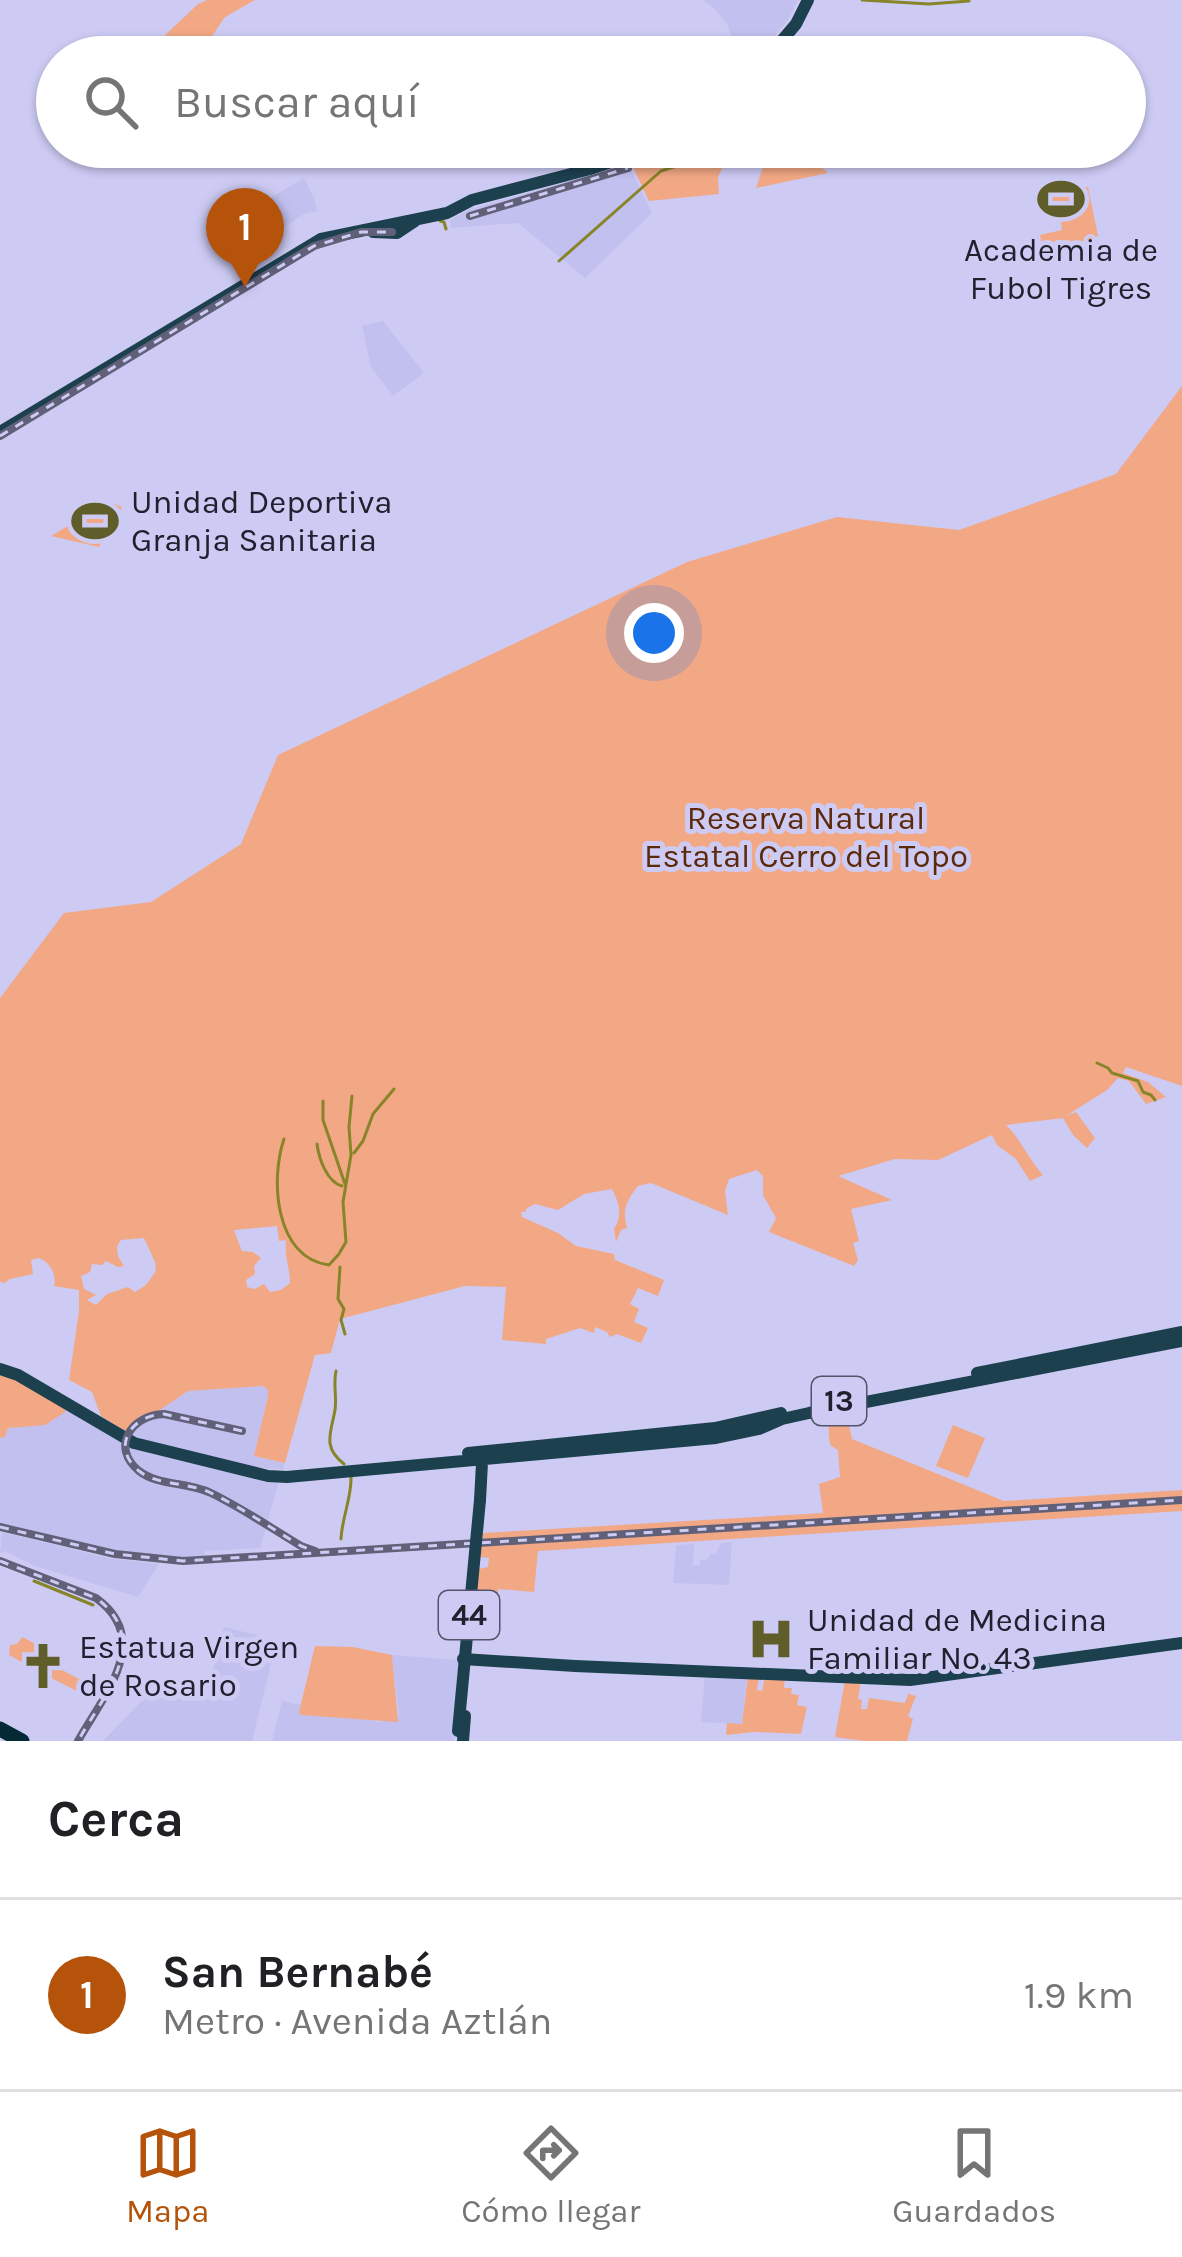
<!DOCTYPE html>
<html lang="es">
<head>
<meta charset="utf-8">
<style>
	body { margin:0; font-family:Karla,sans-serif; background:#f6f6f6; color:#202124 }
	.you { position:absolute; left:654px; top:633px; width:42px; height:42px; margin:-30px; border:9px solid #fff; border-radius:50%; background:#1a73e8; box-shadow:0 0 0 18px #1a73e833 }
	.badge { display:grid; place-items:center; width:78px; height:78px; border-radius:50%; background:#b45309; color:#fff; font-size:39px; font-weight:700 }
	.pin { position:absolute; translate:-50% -99px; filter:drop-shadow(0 3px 6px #0008) }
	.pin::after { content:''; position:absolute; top:63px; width:42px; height:36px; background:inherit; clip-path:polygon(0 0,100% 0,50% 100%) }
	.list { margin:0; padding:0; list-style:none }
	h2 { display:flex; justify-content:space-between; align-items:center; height:156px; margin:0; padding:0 48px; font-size:51px }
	h2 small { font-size:39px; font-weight:400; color:#757577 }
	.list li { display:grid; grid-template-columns:78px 1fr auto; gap:36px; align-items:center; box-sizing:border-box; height:192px; padding:0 48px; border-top:3px solid #e0e0e0 }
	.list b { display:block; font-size:45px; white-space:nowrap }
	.list p { margin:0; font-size:39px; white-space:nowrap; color:#757577 }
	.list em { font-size:39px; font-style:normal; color:#757577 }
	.icon { flex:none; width:66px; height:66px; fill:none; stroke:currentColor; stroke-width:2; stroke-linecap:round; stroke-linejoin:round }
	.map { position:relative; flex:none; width:1182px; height:1741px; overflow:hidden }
	.search { position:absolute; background:#fff; box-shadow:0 3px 9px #0004; left:36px; right:36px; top:36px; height:132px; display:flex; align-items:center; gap:30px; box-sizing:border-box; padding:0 42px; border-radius:66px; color:#757577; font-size:45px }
	.sheet { height:348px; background:#fff }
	nav { display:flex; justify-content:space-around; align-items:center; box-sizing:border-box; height:168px; border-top:3px solid #e0e0e0; background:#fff; font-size:33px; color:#757577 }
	nav a { display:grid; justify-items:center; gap:6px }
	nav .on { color:#b45309 }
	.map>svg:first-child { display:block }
	.built { fill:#c2c0ef }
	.green { fill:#f2a885; fill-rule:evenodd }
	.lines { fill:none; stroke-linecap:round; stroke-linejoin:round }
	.stream { stroke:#888428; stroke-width:3 }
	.major { stroke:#1d404f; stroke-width:12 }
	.highway { stroke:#062936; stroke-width:15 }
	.rail-casing { stroke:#616079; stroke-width:8 }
	.rail { stroke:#cdcbf4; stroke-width:3; stroke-dasharray:9; stroke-linecap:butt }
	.major-bridge { stroke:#1d404f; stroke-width:12 }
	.labels { text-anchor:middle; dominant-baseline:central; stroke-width:10; stroke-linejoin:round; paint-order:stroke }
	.shield { fill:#cdcbf4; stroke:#55536a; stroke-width:3 }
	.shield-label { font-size:30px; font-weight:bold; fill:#21202f }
	.poi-label { font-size:33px; fill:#21202f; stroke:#cdcbf4; text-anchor:start }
	.park-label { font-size:33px; fill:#5c290b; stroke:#cdcbf4 }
</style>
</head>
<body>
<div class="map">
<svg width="1182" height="1741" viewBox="0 0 1182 1741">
	<rect width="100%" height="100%" fill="#cdcbf4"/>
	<path class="built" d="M703,0H798L788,20L756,57H740L727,24L714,8Z
		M628,164L652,213L585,278L518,223L451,228L450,220L470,209Z
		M304,178L315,200L317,211L304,214L260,243L251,237L256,228L262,203Z
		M383,321L424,373L393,396L371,367L362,326Z
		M0,1371L126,1442L279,1481L260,1548L205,1551L204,1557H163L108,1549L0,1523Z
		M263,1386L268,1390V1396L254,1456L285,1463L283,1469L260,1468L146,1441L125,1431L140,1416L160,1409L188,1391Z
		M2,1532L108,1558L159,1564L138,1597L35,1566L5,1551L0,1553Z
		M732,1542L729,1585L673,1583L676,1545L694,1544L693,1565L699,1566L701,1559L706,1561L711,1553L715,1555L721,1543Z
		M224,1627L277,1640L252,1741H103L140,1703L145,1692L206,1699Z
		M392,1655L458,1660L461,1663L454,1741H272L282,1701L379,1722L399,1716Z
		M705,1675L747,1676L742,1724L701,1722Z"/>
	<path class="green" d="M207,0H255L225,17L198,57H142L198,4Z
		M668,147H798L828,173L756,188L765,161L759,156L726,161L718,177L719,194L649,201L630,161Z
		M1088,187L1098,236L1044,256L1040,235L1062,230L1059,210L1049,211L1043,195Z
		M1182,386V1086L1126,1067L1123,1073L1148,1082L1166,1097L1146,1104L1129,1081L1118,1078L1107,1090L1066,1116L1076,1112L1095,1138L1087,1148L1073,1135L1063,1118L1006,1125C1020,1138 1029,1160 1043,1175L1030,1181L1016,1159L997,1145L992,1135L938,1160L895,1159L838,1176L892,1200L851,1209L859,1241L853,1243L858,1260L854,1266L769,1232L776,1218L763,1195V1176L757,1170L729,1179L725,1191L728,1215L651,1183L638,1186C626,1202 622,1209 627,1228L621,1230L616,1242L614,1229C623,1216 619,1202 612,1189L584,1194L558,1210L535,1204L527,1208L525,1212H521L522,1217L558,1233L576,1246L614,1254L615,1260L664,1280L658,1296L638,1288L630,1304L639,1309L634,1322L648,1328L641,1343L617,1334L610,1337L607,1332L595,1327L594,1333L580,1328L546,1339V1344L502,1340L506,1287L465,1286L340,1319L331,1353L315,1355L285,1463L254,1456L268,1396V1390L263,1386L188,1391L160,1410L140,1416L125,1431L101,1416L92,1392L69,1380L79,1311V1290L54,1286C57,1275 50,1262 39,1258L31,1260L33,1274L10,1279L5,1283L0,1282V998L64,913L151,902L241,844L278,755L687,562L837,517L959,530L1116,474ZM277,1226L279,1241L286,1240C284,1256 290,1268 290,1283L281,1290L270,1292L264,1284L255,1289L247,1287L246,1280L255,1274L254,1266L261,1258L253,1252L242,1251L234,1230ZM144,1238L155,1262L156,1271L146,1285L135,1292L128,1287L107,1294L96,1305L87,1300L96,1295L84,1289L81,1276L90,1272L92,1264L102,1265L106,1261L118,1267L124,1266L118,1256L117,1246L121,1240Z
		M112,503L122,507L99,547L51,536L105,504Z
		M0,1371L67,1406L65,1412L45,1425L8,1428L5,1437L0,1438Z
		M846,1412L852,1439L1004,1501L1182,1490V1511L538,1551L534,1592L498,1589L495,1632L473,1629L479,1569L488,1567L489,1558L480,1557L483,1533L823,1513L819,1484L840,1477L838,1450L831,1446C827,1435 830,1427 828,1416Z
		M953,1425L985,1438L968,1478L936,1466Z
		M22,1637L56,1654L53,1665L90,1685L85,1695L43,1674L45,1683L41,1684L36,1672L42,1673L9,1655L10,1645L17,1644Z
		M315,1646L353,1647L392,1655L398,1722L301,1715L299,1712Z
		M748,1676L759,1677L757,1690L762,1691L765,1677L785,1678L784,1688H792L791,1694L799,1695L797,1705L807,1707L801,1734L754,1732L726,1735L727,1723L742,1724Z
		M845,1680L861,1681L858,1699L862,1700L861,1709H867L869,1698L905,1703L908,1694L916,1696L908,1716L913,1719L907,1741H864L835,1737Z"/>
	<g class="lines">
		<path class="stream" d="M862,0L929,4L969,1
			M439,217L440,221L444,222L446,229
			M559,261L661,171L689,162
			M1097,1063L1108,1068L1112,1073L1138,1081L1143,1092L1151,1095L1155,1100
			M323,1101V1120L345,1184
			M284,1139C270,1180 275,1258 329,1265L339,1254
			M317,1144C319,1159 327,1182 342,1186
			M354,1153L363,1141L373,1114L394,1089
			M340,1252L346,1242L343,1202L351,1155L349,1127L352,1096
			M340,1267L338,1299L344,1309L341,1320L345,1334
			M336,1371C333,1384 337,1397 335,1410C331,1433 322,1447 344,1464
			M341,1539C342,1517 352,1497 351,1476
			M34,1581L93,1605"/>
		<path class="major" d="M768,57L796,24L808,0
			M373,232L397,233L415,221
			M0,432L321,239L447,213L472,200L590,169L656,147
			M0,1369L18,1375L134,1443L268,1476L287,1477L716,1438L759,1429L782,1419L809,1413L1182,1341
			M977,1373L1182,1332
			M468,1453L715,1428L781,1413
			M480,1500L482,1463L487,1454
			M463,1659L575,1666L910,1680L1182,1643
			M463,1741L465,1716"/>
		<path class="highway" d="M0,1729L22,1741"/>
		<defs>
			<path id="rail" d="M470,216L628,168
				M0,436L314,246L361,232H392
				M242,1431L164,1414C131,1415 110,1447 139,1471C158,1486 189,1482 211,1493C242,1508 271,1528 301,1546L315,1551
				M0,1527L115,1554L183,1561L1182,1500
				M0,1561L96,1598C154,1640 103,1696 78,1741"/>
		</defs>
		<use href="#rail" class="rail-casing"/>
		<use href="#rail" class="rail"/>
		<path class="major-bridge" d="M458,1731L480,1500"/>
	</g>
	<defs>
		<symbol id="stadium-bare" viewBox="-9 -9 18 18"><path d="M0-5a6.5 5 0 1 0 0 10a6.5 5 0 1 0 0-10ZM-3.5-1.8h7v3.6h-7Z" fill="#5f5d29" stroke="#cdcbf4" stroke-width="2.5" paint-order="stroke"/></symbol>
		<symbol id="hospital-bare" viewBox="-9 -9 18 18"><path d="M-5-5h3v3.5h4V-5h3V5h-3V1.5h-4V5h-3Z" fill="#5f5d29" stroke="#cdcbf4" stroke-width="2.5" paint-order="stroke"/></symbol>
		<symbol id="church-bare" viewBox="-9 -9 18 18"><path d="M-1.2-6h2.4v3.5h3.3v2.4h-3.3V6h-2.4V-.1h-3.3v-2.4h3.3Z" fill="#5f5d29" stroke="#cdcbf4" stroke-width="2.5" paint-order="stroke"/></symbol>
	</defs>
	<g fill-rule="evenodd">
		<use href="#stadium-bare" x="1028" y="166" width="66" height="66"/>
		<use href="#stadium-bare" x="62" y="488" width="66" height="66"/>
		<use href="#hospital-bare" x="738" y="1606" width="66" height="66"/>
		<use href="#church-bare" x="10" y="1633" width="66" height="66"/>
	</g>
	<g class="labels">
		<g class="shield">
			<rect x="812" y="1377" width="54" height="48" rx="9"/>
			<rect x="439" y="1591" width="60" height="48" rx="9"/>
		</g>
		<g class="shield-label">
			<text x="839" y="1401">13</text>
			<text x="469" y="1615">44</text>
		</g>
		<g class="poi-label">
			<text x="1061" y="250" text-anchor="middle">Academia de<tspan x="1061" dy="38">Fubol Tigres</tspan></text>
			<text x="131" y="502">Unidad Deportiva<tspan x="131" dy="38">Granja Sanitaria</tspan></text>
			<text x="807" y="1620">Unidad de Medicina<tspan x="807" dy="38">Familiar No. 43</tspan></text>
			<text x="79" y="1647">Estatua Virgen<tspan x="79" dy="38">de Rosario</tspan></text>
		</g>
		<g class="park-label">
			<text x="806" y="818">Reserva Natural<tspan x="806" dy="38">Estatal Cerro del Topo</tspan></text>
		</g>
	</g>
</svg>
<div class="you"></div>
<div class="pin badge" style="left:245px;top:287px">1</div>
<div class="search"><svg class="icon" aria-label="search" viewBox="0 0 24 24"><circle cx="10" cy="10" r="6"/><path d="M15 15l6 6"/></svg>Buscar aquí</div>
</div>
<section class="sheet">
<h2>Cerca<small></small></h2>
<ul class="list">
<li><span class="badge">1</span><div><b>San Bernabé</b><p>Metro · Avenida Aztlán</p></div><em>1.9 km</em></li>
</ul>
</section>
<nav>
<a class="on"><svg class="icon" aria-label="map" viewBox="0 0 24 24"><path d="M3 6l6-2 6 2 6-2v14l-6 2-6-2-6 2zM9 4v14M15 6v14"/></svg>Mapa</a>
<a><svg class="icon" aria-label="directions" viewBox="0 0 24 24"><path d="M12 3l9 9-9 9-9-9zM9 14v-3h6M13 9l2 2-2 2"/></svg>Cómo llegar</a>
<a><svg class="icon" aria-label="saved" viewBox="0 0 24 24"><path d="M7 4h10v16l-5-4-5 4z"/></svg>Guardados</a>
</nav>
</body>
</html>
